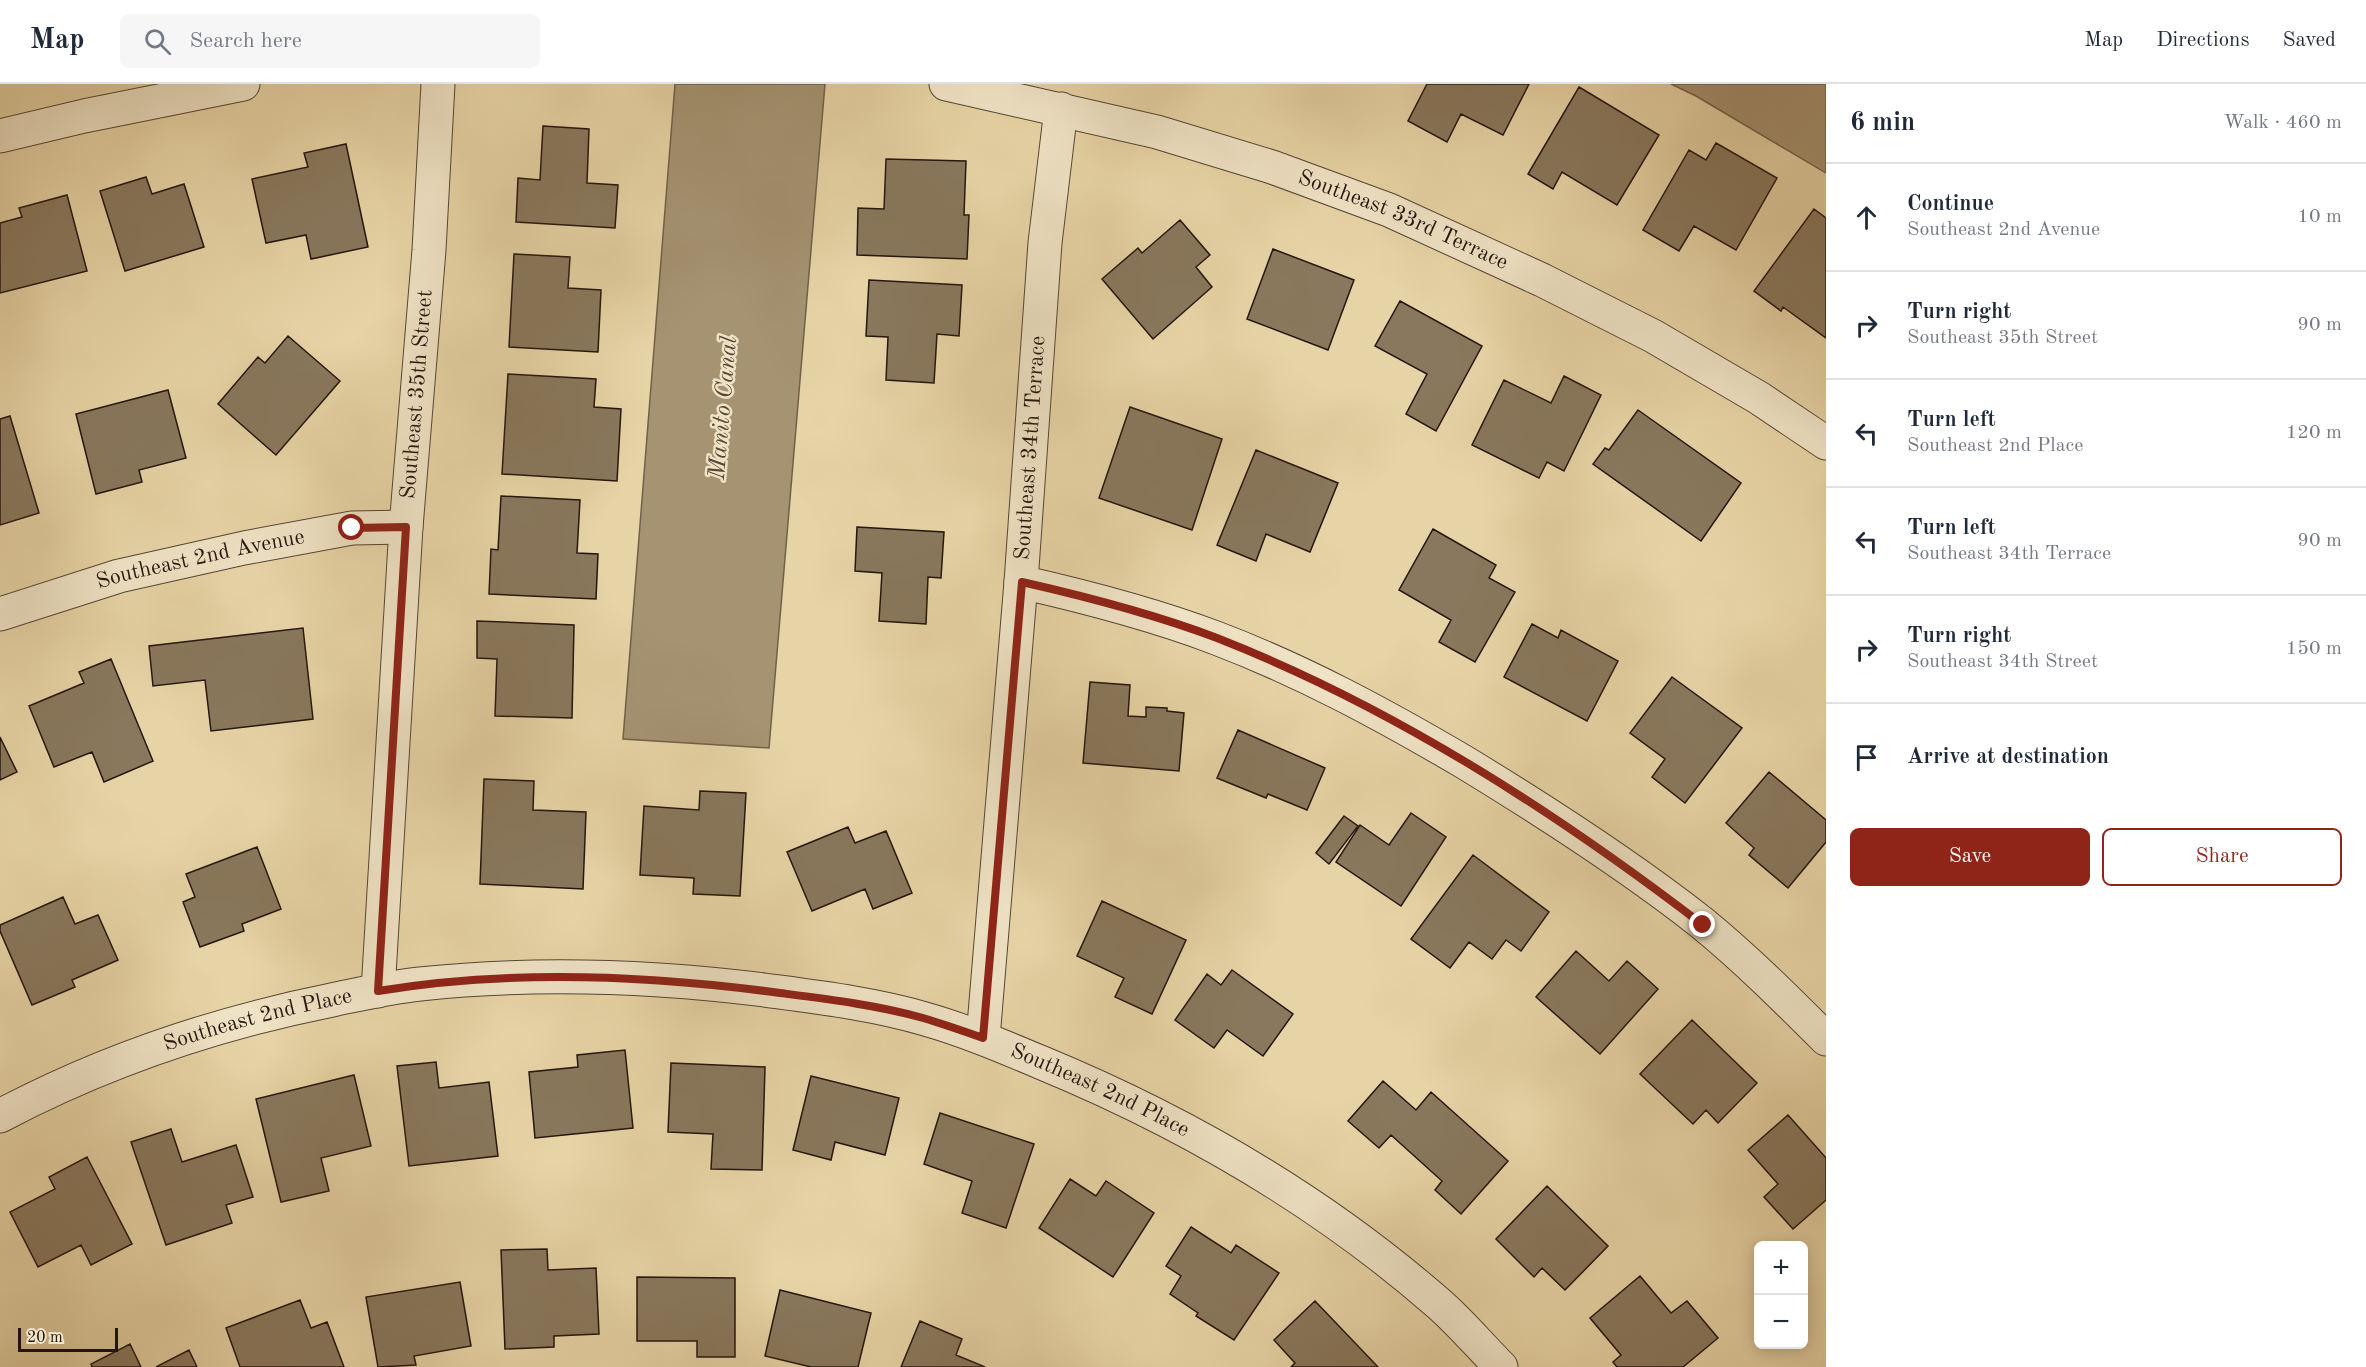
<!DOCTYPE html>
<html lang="en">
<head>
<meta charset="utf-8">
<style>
	body { margin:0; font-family:"Old Standard TT",serif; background:#f6f6f7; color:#1f2937 }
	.controls { position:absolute; right:18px; bottom:18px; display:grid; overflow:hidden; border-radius:9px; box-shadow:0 3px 15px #0003 }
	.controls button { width:54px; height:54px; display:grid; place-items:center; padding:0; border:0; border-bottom:2px solid #e0e1e3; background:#fff; color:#1f2937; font:30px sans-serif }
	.scale { position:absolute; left:18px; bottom:15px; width:100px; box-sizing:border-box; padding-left:6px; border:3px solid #24150e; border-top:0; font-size:16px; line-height:21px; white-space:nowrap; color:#24150e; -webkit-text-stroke:4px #efe3c5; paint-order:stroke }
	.stop { position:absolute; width:18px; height:18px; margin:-14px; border:4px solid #8f2418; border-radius:50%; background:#fff }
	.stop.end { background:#8f2418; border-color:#fff; box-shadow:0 2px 6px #0008 }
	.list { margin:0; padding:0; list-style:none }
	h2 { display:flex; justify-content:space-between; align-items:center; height:78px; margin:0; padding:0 24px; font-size:26px }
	h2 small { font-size:20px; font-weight:400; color:#747a83 }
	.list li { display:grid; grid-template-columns:39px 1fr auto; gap:18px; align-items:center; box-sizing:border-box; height:108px; padding:0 24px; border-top:2px solid #e0e1e3 }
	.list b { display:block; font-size:22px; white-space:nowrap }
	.list p { margin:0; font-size:20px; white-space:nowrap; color:#747a83 }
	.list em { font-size:20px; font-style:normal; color:#747a83 }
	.actions { display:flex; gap:12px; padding:18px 24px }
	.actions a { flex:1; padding:14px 0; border:2px solid #8f2418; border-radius:9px; text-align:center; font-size:21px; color:#8f2418 }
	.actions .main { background:#8f2418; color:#fff }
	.icon { flex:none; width:33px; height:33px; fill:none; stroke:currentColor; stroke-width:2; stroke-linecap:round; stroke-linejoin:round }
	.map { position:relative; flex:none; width:1826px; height:1283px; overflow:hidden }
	header { display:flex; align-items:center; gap:36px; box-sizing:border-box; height:84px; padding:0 30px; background:#fff; border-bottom:2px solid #e0e1e3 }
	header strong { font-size:28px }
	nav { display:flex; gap:33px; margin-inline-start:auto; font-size:21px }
	.search { width:420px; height:54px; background:#f6f6f7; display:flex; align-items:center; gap:15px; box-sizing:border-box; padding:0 21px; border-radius:9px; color:#747a83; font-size:22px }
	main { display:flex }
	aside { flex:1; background:#fff }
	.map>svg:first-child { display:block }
	.water { fill:#a59372; stroke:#71614a; stroke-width:1.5 }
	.building { fill:#89785d; stroke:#24150e; stroke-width:1.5 }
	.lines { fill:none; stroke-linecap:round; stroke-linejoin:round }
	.street-casing { stroke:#554534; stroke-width:35 }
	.street { stroke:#efe3c5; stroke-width:33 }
	.route { stroke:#8f2418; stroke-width:8 }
	.labels { text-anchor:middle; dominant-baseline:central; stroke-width:5; stroke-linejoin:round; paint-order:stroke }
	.street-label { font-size:22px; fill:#24150e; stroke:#efe3c5 }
	.water-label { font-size:24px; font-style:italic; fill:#584736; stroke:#efe3c5 }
</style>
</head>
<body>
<header>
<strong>Map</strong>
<div class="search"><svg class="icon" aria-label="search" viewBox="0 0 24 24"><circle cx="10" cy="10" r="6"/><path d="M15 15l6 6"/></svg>Search here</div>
<nav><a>Map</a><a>Directions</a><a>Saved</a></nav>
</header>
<main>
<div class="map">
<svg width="1826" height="1283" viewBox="0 0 1826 1283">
	<rect width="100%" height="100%" fill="#e7d4a6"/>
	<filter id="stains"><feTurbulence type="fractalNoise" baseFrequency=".00333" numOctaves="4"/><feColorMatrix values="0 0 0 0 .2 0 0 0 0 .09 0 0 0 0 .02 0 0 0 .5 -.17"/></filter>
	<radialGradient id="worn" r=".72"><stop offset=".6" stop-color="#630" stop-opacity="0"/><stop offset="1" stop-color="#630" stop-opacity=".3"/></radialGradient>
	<path class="water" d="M675,0H825L769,664L623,655Z
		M1671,0H1826V89L1696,12Z"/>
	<path class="building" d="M1427,0H1529L1503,51L1461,30L1447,58L1408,37Z
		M1579,3L1659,51L1617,121L1562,88L1553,105L1528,90Z
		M543,42L589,45L587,99L618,101L615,144L516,138L518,94L540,96Z
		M1716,59L1777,94L1736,166L1694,142L1679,167L1643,146L1689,66L1706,76Z
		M346,60L368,163L311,175L306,151L266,159L252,95L308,83L304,69Z
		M886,75L966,77L964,131H969L967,175L857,171L858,124L884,125Z
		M146,93L152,110L184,100L204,163L125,187L100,107Z
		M67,111L87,187L0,209V139L22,133L19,124Z
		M1814,125L1826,134V254L1783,223L1781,227L1754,207Z
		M1180,136L1210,171L1196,183L1212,203L1153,255L1102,195L1138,164L1142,169Z
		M1273,165L1354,196L1328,266L1247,235Z
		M514,170L570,173L568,204L601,206L598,268L509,263Z
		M869,196L962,201L959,252L937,250L934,299L886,296L888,253L866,252Z
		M1400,217L1482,262L1436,347L1406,330L1427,290L1375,262Z
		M288,252L340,297L276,371L218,320L258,273L265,279Z
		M508,290L596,295L594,323L621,325L617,397L502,390Z
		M1564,292L1601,311L1564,387L1547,378L1539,394L1472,361L1504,296L1551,319Z
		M168,306L186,374L139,386L142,398L96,410L76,330Z
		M1130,323L1222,355L1192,446L1099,414Z
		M1638,326L1741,399L1701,457L1593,380L1605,364L1609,366Z
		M10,332L39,429L0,441V335Z
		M1256,366L1338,399L1310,468L1266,450L1256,477L1217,461Z
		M501,412L580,416L577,469L598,470L596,515L489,510L491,465L498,466Z
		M857,443L944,448L941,494L928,493L926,540L879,537L882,489L855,487Z
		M1433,445L1496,481L1489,494L1515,508L1475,578L1439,558L1451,536L1399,506Z
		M477,537L574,541L572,634L495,632L497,575L477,574Z
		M1532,540L1558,554L1561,546L1618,577L1587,637L1504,593Z
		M303,544L313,635L211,647L205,596L153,602L149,562Z
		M111,575L153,677L104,698L92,668L54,683L29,622L84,599L79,588Z
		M1672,593L1742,644L1685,719L1652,693L1665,675L1630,649Z
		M1090,598L1130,601L1128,632L1146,633V623L1167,624V627L1184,629L1179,687L1083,679Z
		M1238,646L1325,684L1307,726L1268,710L1266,714L1217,694Z
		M0,653L17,688L0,696Z
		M1769,688L1826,736V758L1788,804L1749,771L1754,764L1726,739Z
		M484,695L534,697L533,726L586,728L583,805L480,800Z
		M700,707L746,709L740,812L693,810L694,794L640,791L644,722L699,726Z
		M1411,729L1446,753L1401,822L1336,778L1360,741L1389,761Z
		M1344,732L1358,742L1329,780L1316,769Z
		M848,743L855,759L886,747L912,809L873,825L865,805L812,827L787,768Z
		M257,763L281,825L242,840L244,847L200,863L183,818L195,813L186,790Z
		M1473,771L1549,828L1521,867L1506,856L1492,875L1469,858L1450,884L1411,855Z
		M63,813L75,840L98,831L118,876L72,896L75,903L32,921L0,847V841Z
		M1102,817L1186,856L1152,930L1115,913L1124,894L1077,872Z
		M1576,867L1609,897L1627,877L1658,905L1600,970L1536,913Z
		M1232,886L1293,930L1263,972L1227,946L1214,964L1175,936L1207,890L1221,901Z
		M1692,936L1757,999L1718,1039L1706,1026L1693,1040L1640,990Z
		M625,966L633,1044L535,1054L529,988L578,983L577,971Z
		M436,978L439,1004L489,998L498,1072L409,1082L397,982Z
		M671,979L765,983L762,1086L711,1085L713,1050L668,1048Z
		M354,991L371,1062L321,1074L329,1107L281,1118L256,1015Z
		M811,992L899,1014L885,1071L835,1058L831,1076L793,1066Z
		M1383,997L1416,1026L1431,1008L1508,1077L1461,1130L1435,1106L1442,1097L1391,1051L1379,1064L1348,1037Z
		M940,1029L1034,1060L1006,1144L962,1129L972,1097L924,1080Z
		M1788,1031L1826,1074V1116L1793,1145L1764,1113L1778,1100L1748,1066Z
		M171,1045L182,1078L236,1061L253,1113L226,1121L232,1139L166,1161L131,1058Z
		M87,1073L132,1160L91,1181L81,1161L38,1183L10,1128L55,1105L49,1093Z
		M1070,1095L1096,1112L1106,1097L1154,1129L1113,1193L1039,1144Z
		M1547,1102L1608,1162L1565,1206L1542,1184L1534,1193L1496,1155Z
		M1191,1143L1231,1169L1236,1161L1279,1189L1234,1256L1196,1232L1198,1229L1170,1210L1181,1192L1166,1182Z
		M547,1165L548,1186L596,1184L599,1250L554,1252V1263L505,1265L501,1166Z
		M1640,1192L1671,1229L1687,1217L1718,1254L1683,1283H1617L1613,1278L1621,1271L1590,1234Z
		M637,1193L735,1194V1273H697V1257H637Z
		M460,1198L471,1262L414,1272L416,1281L378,1283L366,1213Z
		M780,1206L871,1229L858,1283H811L765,1272Z
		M300,1216L311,1244L327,1238L344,1283H240L226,1244Z
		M1315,1217L1378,1283H1291L1295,1279L1274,1256Z
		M920,1237L962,1255L956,1271L985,1283H901Z
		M130,1260L141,1283H92L91,1280Z
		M189,1266L197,1283H156Z"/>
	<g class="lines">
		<defs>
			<g id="street">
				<path id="s1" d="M946,0L1157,48L1272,83L1389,126L1542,196L1653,252L1759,314L1826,359"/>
				<path d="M0,52L84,32L243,0"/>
				<path d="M1021,498C1087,513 1153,530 1216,554C1303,587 1384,631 1464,678C1546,728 1627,780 1702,839C1746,875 1786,915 1826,955"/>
				<path id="s2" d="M0,530L119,492L244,464L352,444L406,443"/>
				<path id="s3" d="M378,907L406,443L429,166L438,0"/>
				<path id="s4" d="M983,954L1021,498L1045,159L1061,25"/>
				<path id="s5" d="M0,1032C104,977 217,939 332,916C361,910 390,903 420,900C533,888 651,892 764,906C816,913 875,920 925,935C964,946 1002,962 1040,978C1183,1037 1321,1117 1438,1219C1460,1238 1480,1262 1501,1283"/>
			</g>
		</defs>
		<use href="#street" class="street-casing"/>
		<use href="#street" class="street"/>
	</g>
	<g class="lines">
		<path class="route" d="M352,444L406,443L378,907C510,885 647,891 780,909C827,915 877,921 923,934C943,940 963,947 983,954L1022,498C1088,513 1154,530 1217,554C1393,623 1554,727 1703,841"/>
	</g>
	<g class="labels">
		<g class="street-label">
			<text stroke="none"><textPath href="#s1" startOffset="478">Southeast 33rd Terrace</textPath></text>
			<text stroke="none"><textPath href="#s3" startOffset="598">Southeast 35th Street</textPath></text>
			<text stroke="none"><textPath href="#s4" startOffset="592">Southeast 34th Terrace</textPath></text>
			<text stroke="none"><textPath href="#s2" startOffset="208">Southeast 2nd Avenue</textPath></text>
			<text stroke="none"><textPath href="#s5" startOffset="276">Southeast 2nd Place</textPath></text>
			<text stroke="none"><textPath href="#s5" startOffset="1140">Southeast 2nd Place</textPath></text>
		</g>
		<g class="water-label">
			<text transform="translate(724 324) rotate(-85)">Manito Canal</text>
		</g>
	</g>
	<rect width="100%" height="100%" filter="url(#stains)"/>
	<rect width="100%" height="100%" fill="url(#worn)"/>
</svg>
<div class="controls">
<button>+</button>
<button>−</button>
</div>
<div class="scale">20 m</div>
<div class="stop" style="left:352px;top:444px"></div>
<div class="stop end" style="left:1703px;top:841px"></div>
</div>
<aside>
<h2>6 min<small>Walk · 460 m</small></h2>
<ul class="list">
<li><svg class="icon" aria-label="ahead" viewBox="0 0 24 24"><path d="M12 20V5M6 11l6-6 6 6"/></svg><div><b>Continue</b><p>Southeast 2nd Avenue</p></div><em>10 m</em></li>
<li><svg class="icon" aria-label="right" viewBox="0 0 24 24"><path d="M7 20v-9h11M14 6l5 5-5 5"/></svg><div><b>Turn right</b><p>Southeast 35th Street</p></div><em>90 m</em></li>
<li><svg class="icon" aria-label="left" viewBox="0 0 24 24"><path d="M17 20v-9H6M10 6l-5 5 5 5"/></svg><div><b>Turn left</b><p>Southeast 2nd Place</p></div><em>120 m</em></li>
<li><svg class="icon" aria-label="left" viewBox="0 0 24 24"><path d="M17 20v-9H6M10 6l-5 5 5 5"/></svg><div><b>Turn left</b><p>Southeast 34th Terrace</p></div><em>90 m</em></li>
<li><svg class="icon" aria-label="right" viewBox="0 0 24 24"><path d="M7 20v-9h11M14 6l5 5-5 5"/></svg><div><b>Turn right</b><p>Southeast 34th Street</p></div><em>150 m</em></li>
<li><svg class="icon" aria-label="arrive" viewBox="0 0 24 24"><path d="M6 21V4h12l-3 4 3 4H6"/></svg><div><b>Arrive at destination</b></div></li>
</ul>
<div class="actions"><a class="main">Save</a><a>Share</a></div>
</aside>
</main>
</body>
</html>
